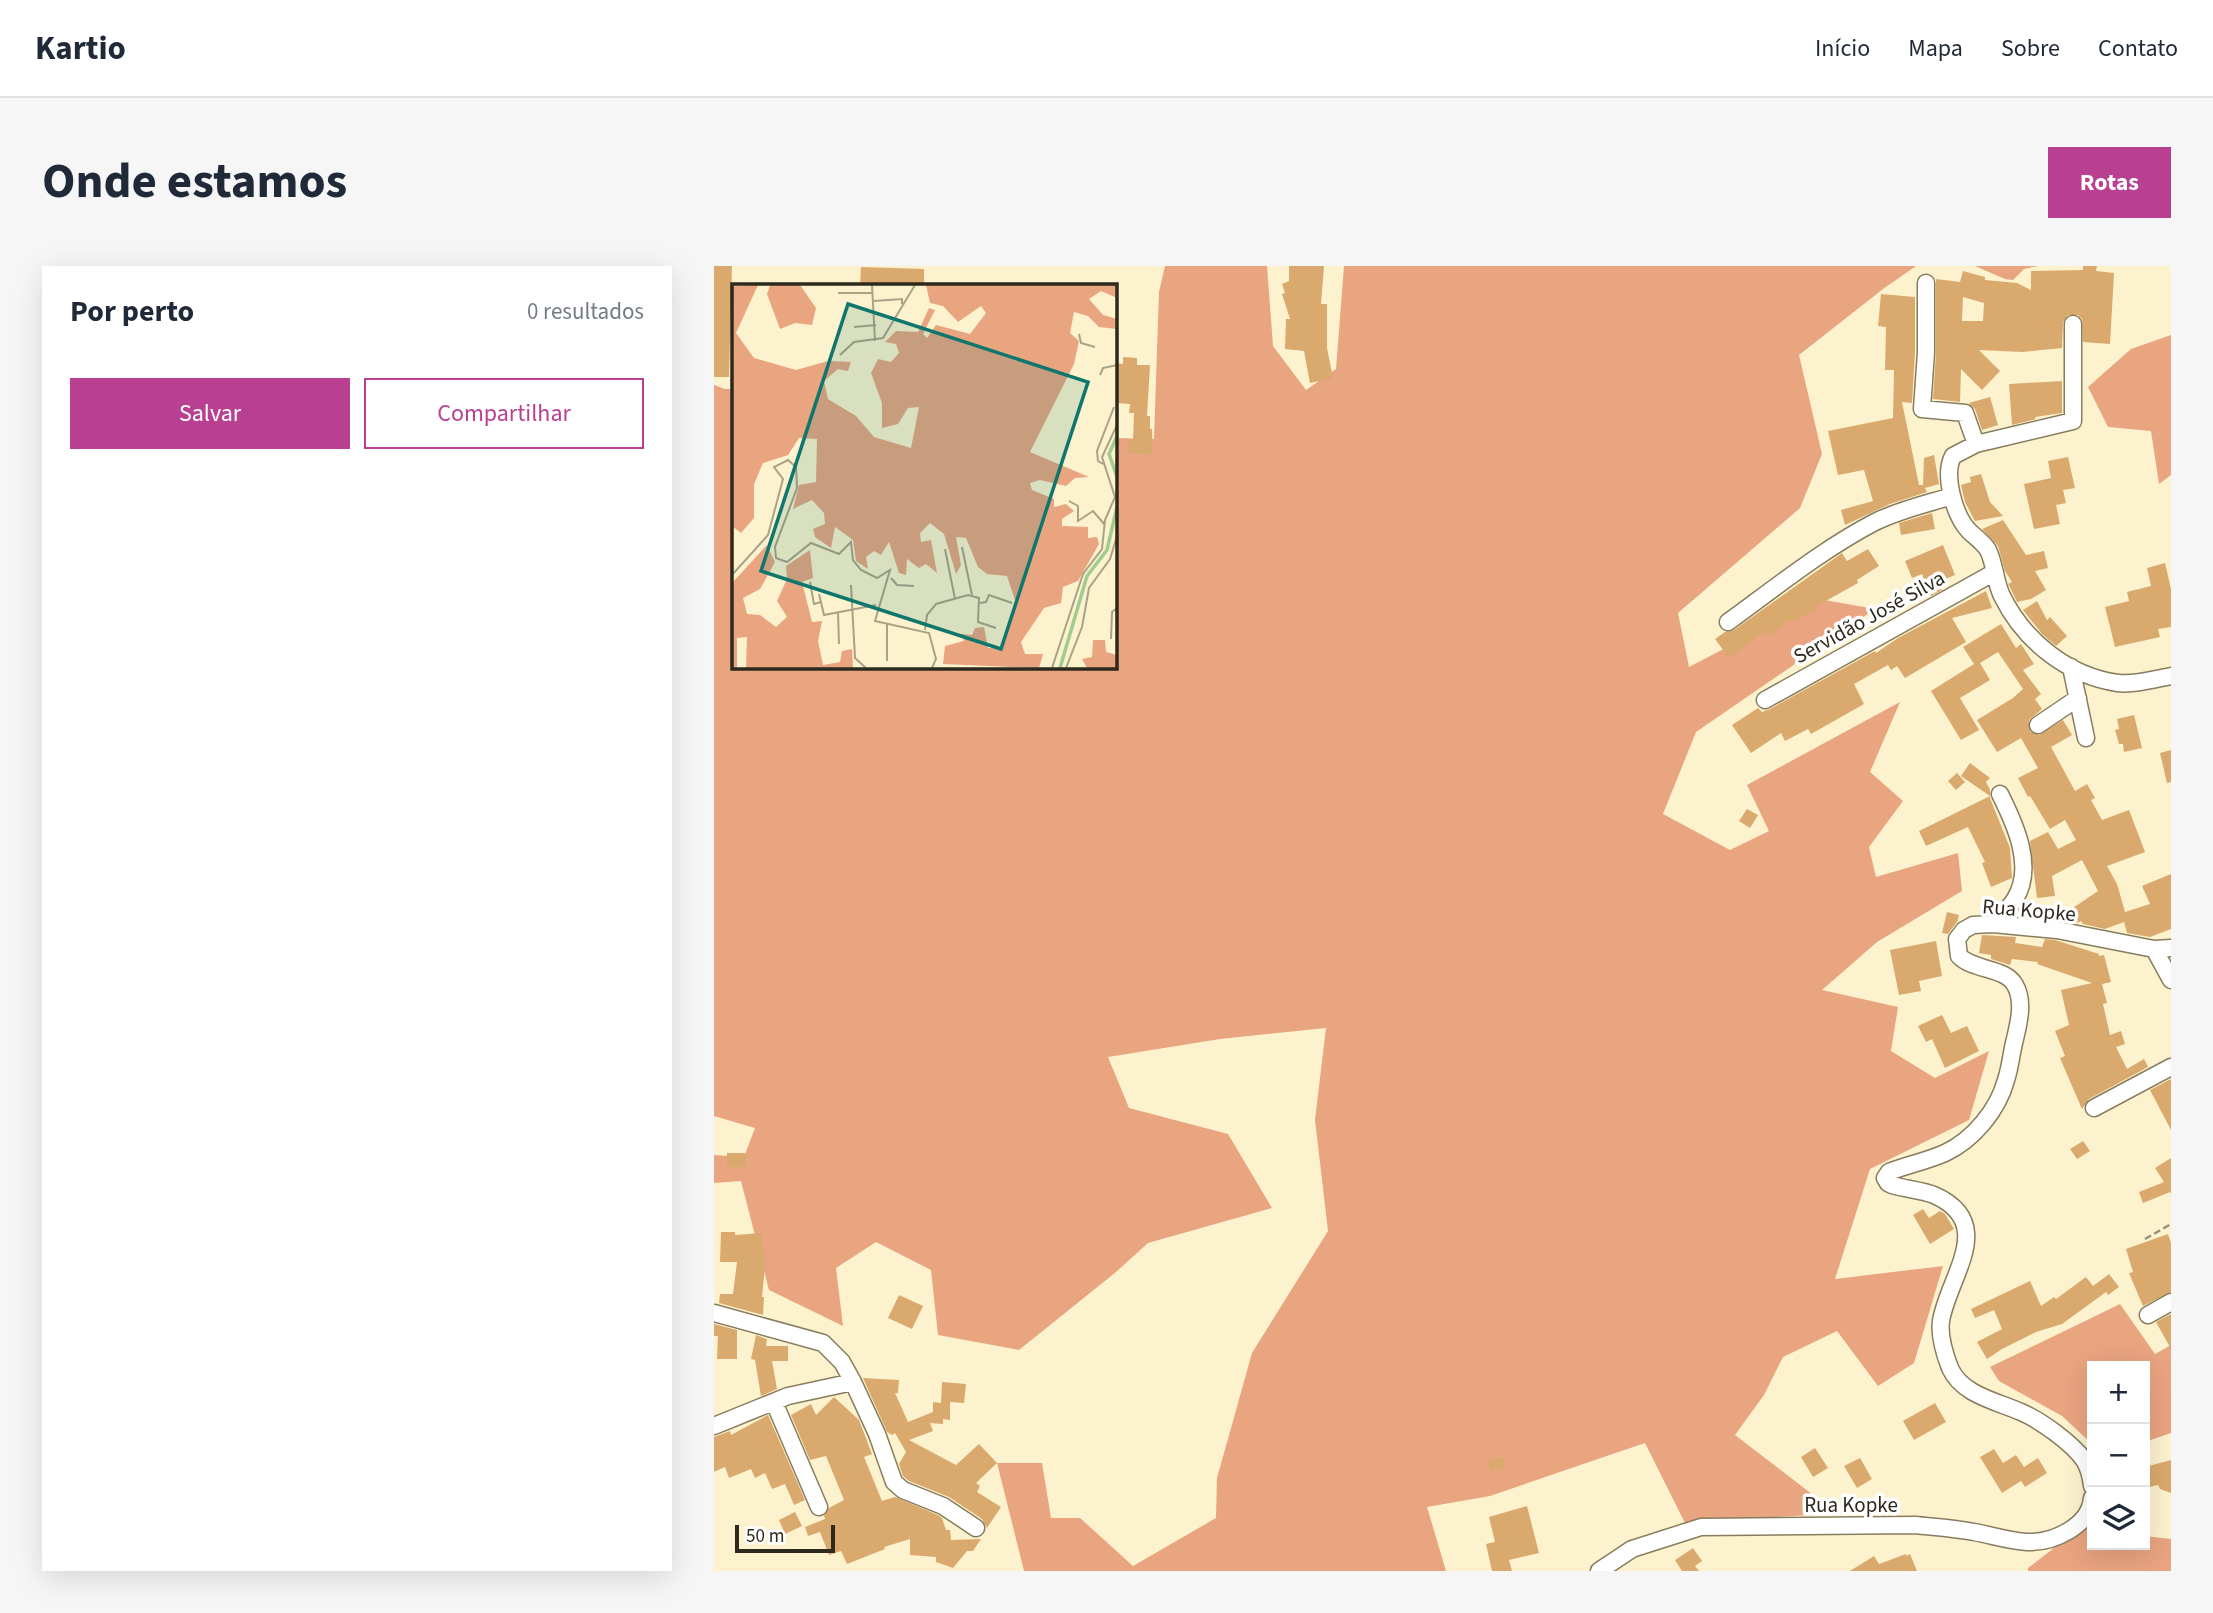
<!DOCTYPE html>
<html lang="pt">
<head>
<meta charset="utf-8">
<style>
	body { margin:0; font-family:"Source Sans 3",sans-serif; background:#f6f6f7; color:#1f2937 }
	.controls { position:absolute; right:21px; bottom:21px; display:grid; overflow:hidden; border-radius:0px; box-shadow:0 7px 28px #0002 }
	.controls button { width:63px; height:63px; display:grid; place-items:center; padding:0; border:0; border-bottom:2px solid #e0e1e3; background:#fff; color:#1f2937; font:35px sans-serif }
	.scale { position:absolute; left:21px; bottom:18px; width:100px; box-sizing:border-box; padding-left:7px; border:4px solid #2d291c; border-top:0; font-size:19px; line-height:24px; white-space:nowrap; color:#2d291c; -webkit-text-stroke:5px #fff; paint-order:stroke }
	.list { margin:0; padding:0; list-style:none }
	h2 { display:flex; justify-content:space-between; align-items:center; height:91px; margin:0; padding:0 28px; font-size:30px }
	h2 small { font-size:23px; font-weight:400; color:#747a83 }
	.actions { display:flex; gap:14px; padding:21px 28px }
	.actions a { flex:1; padding:16px 0; border:2px solid #b93f91; border-radius:0px; text-align:center; font-size:24px; color:#b93f91 }
	.actions .main { background:#b93f91; color:#fff }
	.icon { flex:none; width:38px; height:38px; fill:none; stroke:currentColor; stroke-width:2; stroke-linecap:round; stroke-linejoin:round }
	.map { position:relative; flex:none; width:1457px; height:1305px; overflow:hidden; border-radius:0px }
	header { display:flex; align-items:center; gap:42px; box-sizing:border-box; height:98px; padding:0 35px; background:#fff; border-bottom:2px solid #e0e1e3 }
	header strong { font-size:33px }
	nav { display:flex; gap:38px; margin-inline-start:auto; font-size:24px }
	.intro { display:flex; align-items:center; justify-content:space-between; box-sizing:border-box; height:168px; padding:0 42px }
	h1 { margin:0; font-size:49px }
	.button { padding:18px 32px; border-radius:0px; background:#b93f91; color:#fff; font-size:24px; font-weight:700 }
	main { display:flex; gap:42px; padding:0 42px }
	aside { flex:1; background:#fff; border-radius:0px; box-shadow:0 7px 28px #0002 }
	.map>svg:first-child { display:block }
	.forest { fill:#e9a480 }
	.building { fill:#daa96d; fill-rule:evenodd }
	.lines { fill:none; stroke-linecap:round; stroke-linejoin:round }
	.minor-casing { stroke:#877d5d; stroke-width:19 }
	.path { stroke:#979077; stroke-width:2.5; stroke-dasharray:7 3.5; stroke-linecap:butt }
	.minor { stroke:#fff; stroke-width:16 }
	.labels { text-anchor:middle; dominant-baseline:central; stroke-width:7; stroke-linejoin:round; paint-order:stroke }
	.street-label { font-size:21px; fill:#2d291c; stroke:#fff }
	.inset-river { fill:none; stroke:#a0cc8f; stroke-width:3.5 }
	.inset-road { fill:none; stroke:#aaa287; stroke-width:2 }
	.view { fill:#0f766e; fill-opacity:0.15; stroke:#0f766e; stroke-width:3.5 }
	.inset-edge { fill:none; stroke:#2d291c; stroke-width:3.5 }
</style>
</head>
<body>
<header>
<strong>Kartio</strong>
<nav><a>Início</a><a>Mapa</a><a>Sobre</a><a>Contato</a></nav>
</header>
<div class="intro"><h1>Onde estamos</h1><a class="button">Rotas</a></div>
<main>
<aside>
<h2>Por perto<small>0 resultados</small></h2>
<ul class="list">
</ul>
<div class="actions"><a class="main">Salvar</a><a>Compartilhar</a></div>
</aside>
<div class="map">
<svg width="1457" height="1305" viewBox="0 0 1457 1305">
	<rect width="100%" height="100%" fill="#fdf2ce"/>
	<path class="forest" d="M451,0H553L559,80L592,124L622,103L630,0H1202L1169,23L1085,89L1108,188L1086,242L964,347L975,401L1105,333L1161,343L982,466L949,548L1016,584L1055,565L1033,519L1186,436L1156,506L1189,535L1155,581L1162,611L1244,587L1248,625L1163,676L1108,724L1184,741L1177,785L1221,812L1275,785L1255,854L1156,903L1121,1013L1229,1000L1200,1097L1164,1120L1123,1065L1069,1091L1050,1129L1021,1169L1107,1235L1097,1249L985,1255L972,1259L931,1177L776,1230L713,1241L732,1305H310L283,1197H328L337,1252H366L419,1300L502,1252L503,1212L538,1087L614,965L601,854L612,762L506,773L394,791L415,842L514,868L558,942L434,977L402,1006L305,1084L224,1069L217,1004L162,976L122,1002L129,1060L55,1024L27,915L0,917V889L30,891L41,862L0,850V119L11,123H19V401H401V172L440,173L445,26Z
		M1261,0H1324L1310,3L1299,14L1291,13Z
		M1457,69V209L1445,218L1437,165L1394,161L1374,121L1417,83Z
		M1406,1038L1441,1088L1457,1079V1167L1431,1176V1100H1378V1178L1348,1150L1285,1115L1276,1101Z
		M1378,1260V1279H1431V1270L1457,1273V1305H1314V1302L1353,1272Z"/>
	<path class="building" d="M0,0H18L15,111H0Z
		M575,0H610L607,38H613V82L619,112L596,117L590,85L571,83L572,53H576L568,28L571,27L568,18L575,15Z
		M1369,0H1383L1382,5L1400,7L1396,78L1369,76L1368,53L1364,49H1354L1349,57L1348,82L1309,86L1265,84L1286,105L1268,124L1247,103L1246,136L1219,133L1222,86V13L1246,16L1249,5L1271,11V14L1303,17L1317,24V5L1369,4ZM1249,31L1270,37L1269,55H1248Z
		M147,1L210,3V19H146Z
		M1167,28L1201,31V86L1198,137L1188,136L1205,219H1209L1210,192L1220,189L1225,218L1211,222L1213,226L1176,238L1131,259L1127,244L1159,235L1150,204L1124,209L1114,165L1179,152L1180,104H1171L1172,61L1164,60Z
		M409,91L423,92V99H436L433,150H436V163H438L439,189L414,187V175H419L420,147H415L416,138L403,137V130H401V102L402,97L409,98Z
		M1348,115V147L1321,151L1322,153L1298,159L1295,118Z
		M1276,131L1284,159L1268,164L1261,143L1255,137Z
		M1354,191L1361,222L1349,224L1352,237L1342,239L1346,258L1320,263L1310,218L1337,212L1334,195Z
		M1267,208L1276,236L1289,250L1261,255L1251,236L1247,219L1257,216L1256,211Z
		M1218,247L1221,263L1187,269L1185,257Z
		M1289,254L1312,289L1330,285L1334,302L1321,305L1332,324L1317,333L1303,336L1296,321L1294,318L1298,316L1291,305L1284,280L1268,263Z
		M1229,279L1241,309L1224,316L1228,324L1217,330L1208,308L1198,312L1191,295Z
		M1154,283L1165,300L1143,314L1144,317L1101,341L1103,344L1076,357L1075,354L1055,369L1052,365L1015,392L1001,373L1011,366L1020,364L1128,287L1133,295Z
		M1451,297L1457,323V361L1444,363L1446,371L1401,381L1391,341L1415,335L1413,326L1437,320L1433,302Z
		M1272,325L1278,342L1238,352L1252,376L1191,412L1183,400L1177,404L1174,399L1140,418L1150,438L1097,468L1094,463L1071,475L1067,467L1037,487L1018,459L1044,442L1048,446L1056,443L1161,385L1162,387L1184,372Z
		M1323,335L1333,354L1336,351L1353,370L1342,380L1328,368L1309,344Z
		M1287,358L1302,382L1307,378L1320,398L1309,404L1327,428L1321,433L1328,443L1315,454L1316,465L1325,469L1349,454L1358,469L1337,481L1361,525L1373,518L1381,532L1377,534L1388,554L1415,544L1431,586L1393,600L1403,618L1411,646L1436,638L1428,620L1457,608V663L1436,671L1413,667L1410,656L1391,663L1369,658L1367,655L1363,657L1355,656L1350,648L1384,625L1368,594L1338,610L1341,630L1323,632L1316,575L1334,566L1344,583L1362,574L1351,554L1336,563L1316,530L1314,531L1304,512L1324,502L1307,472L1283,486L1263,454L1299,432L1309,423L1284,386L1266,397L1276,414L1246,432L1265,464L1247,474L1217,425L1260,398L1249,381Z
		M1420,449L1428,482L1410,486L1409,478H1405L1401,464L1405,463L1403,453Z
		M1457,484V516L1453,517L1446,487Z
		M1256,497L1276,512L1272,516L1276,524V532L1296,582L1298,612L1277,621L1268,597L1271,596L1254,561L1212,580L1205,565L1276,530L1247,510Z
		M1243,507L1251,516L1242,524L1234,515Z
		M1033,543L1044,549L1036,562L1025,555Z
		M1233,646L1245,649L1243,656L1234,668L1228,667Z
		M1268,669L1302,671L1301,677L1328,681L1331,673L1341,674L1385,688V690L1390,689L1397,716L1388,718L1393,737L1389,738L1396,769L1407,765L1411,778L1402,781L1413,803L1430,793L1434,801L1375,833L1368,843L1346,792L1351,790L1341,765L1355,759L1347,724L1378,717L1323,698L1324,696L1298,693L1296,699L1277,693V689L1265,687Z
		M1222,675L1228,710L1205,715L1207,725L1185,729L1176,684Z
		M1228,749L1237,767L1253,760L1265,785L1231,802L1218,773L1212,776L1204,760Z
		M1457,813V864L1436,824Z
		M1369,875L1376,885L1363,893L1356,883Z
		M13,887H31L32,901H13Z
		M1457,892V928L1456,926L1429,937L1425,926L1450,916L1441,902Z
		M1209,943L1215,952L1226,945L1231,948L1240,963L1216,978L1199,949Z
		M7,966H21V969L47,967L51,1000L48,1031H50L49,1049L5,1037L6,1028H19L23,996H6Z
		M1454,968L1457,977V1026L1429,1040L1415,1007L1419,1006L1412,983Z
		M1395,1008L1405,1021L1394,1029L1392,1026L1348,1058L1322,1066L1288,1083L1273,1093L1263,1076L1288,1063L1280,1044L1261,1052L1257,1043L1316,1015L1327,1040L1340,1031L1342,1033L1372,1011L1379,1020Z
		M185,1029L209,1040L198,1063L174,1052Z
		M1457,1048V1083L1442,1056Z
		M0,1058L23,1064V1093H3L4,1070H0Z
		M42,1069L53,1073L52,1080H74V1095H58L63,1123L47,1130L41,1094L37,1093Z
		M149,1112L185,1114L184,1127H181L194,1156L219,1146V1136L227,1137L228,1116L252,1118L250,1137L236,1136V1154L229,1153V1158L216,1157L219,1165L195,1174L242,1199L265,1178L283,1197L262,1217L266,1220L263,1226L287,1241L273,1262L268,1253L235,1231L195,1215L189,1210L185,1198L192,1186L181,1167L178,1169L173,1166Z
		M120,1131L145,1154L158,1188L150,1191L168,1235L181,1231L224,1249L228,1252L232,1264H236L237,1274L267,1273L259,1285H253L239,1302L222,1296V1291L196,1289V1273L170,1281L171,1283L133,1298L127,1285L115,1289L106,1266L94,1270L91,1261L111,1253L110,1250L115,1242L130,1234L112,1190L96,1194L77,1149L97,1138L102,1149Z
		M1221,1137L1232,1156L1200,1174L1189,1155Z
		M54,1149L91,1234L80,1239L71,1218L58,1223L51,1207L41,1212L37,1203L15,1212L11,1201L0,1206V1171L16,1165L17,1169Z
		M1101,1182L1114,1202L1099,1211L1087,1191Z
		M1280,1183L1289,1197L1302,1189L1310,1201L1324,1192L1333,1207L1311,1221L1307,1215L1288,1227L1266,1191Z
		M789,1191L791,1201L776,1205L774,1195Z
		M1146,1192L1158,1213L1143,1222L1130,1200Z
		M1457,1194V1227L1446,1223L1444,1219L1431,1222V1201Z
		M813,1240L825,1287L795,1294L798,1305H778L772,1278L781,1276L775,1251Z
		M81,1246L88,1260L71,1268L65,1254Z
		M979,1282L988,1295L981,1300L985,1305H968L961,1294Z
		M1192,1288V1290L1196,1288L1203,1305H1136L1160,1290L1165,1298Z"/>
	<g class="lines">
		<defs>
			<path id="minor" d="M1212,17V86L1208,143L1251,147L1262,178
				M1359,58V155L1262,178L1239,190C1229,209 1240,249 1255,265C1261,271 1269,276 1274,284C1281,298 1281,316 1288,330C1310,375 1354,410 1404,417C1420,419 1441,413 1457,410
				M1014,356C1061,322 1109,283 1161,256C1185,244 1212,238 1238,230
				M1357,401L1372,472
				M1051,434L1281,306
				M1324,459L1364,432
				M1279,658C1286,650 1295,643 1301,633C1321,601 1301,558 1286,528
				M1440,683L1457,714
				M1380,842L1457,801
				M0,1047L109,1077L128,1096L139,1116L163,1168L180,1216L189,1224L229,1240L262,1262
				M1434,1049L1457,1036
				M60,1136L105,1241
				M0,1160L74,1130L139,1116
				M1378,1220C1377,1211 1375,1202 1370,1194C1358,1177 1326,1154 1307,1146C1282,1135 1248,1129 1236,1102C1231,1089 1225,1069 1227,1055C1234,1011 1284,957 1220,929C1208,924 1191,923 1178,919L1174,917L1171,912L1175,906C1193,899 1213,895 1231,887C1259,874 1284,844 1292,814C1296,802 1297,790 1300,777C1304,760 1311,736 1301,719C1291,701 1260,705 1245,690L1243,673L1250,664L1259,659L1279,658L1343,664L1440,683L1457,682
				M885,1305L918,1283L987,1261L1201,1259C1220,1261 1240,1262 1260,1266C1277,1269 1295,1275 1313,1276C1339,1277 1376,1260 1378,1232"/>
		</defs>
		<use href="#minor" class="minor-casing"/>
		<path class="path" d="M1431,973L1457,958"/>
		<use href="#minor" class="minor"/>
	</g>
	<g class="labels">
		<g class="street-label">
			<text transform="translate(1155 351) rotate(-29)">Servidão José Silva</text>
			<text transform="translate(1315 644) rotate(5)">Rua Kopke</text>
			<text x="1137" y="1239">Rua Kopke</text>
		</g>
	</g>
	<g transform="translate(18 18)">
		<rect width="385" height="385" fill="#fdf2ce"/>
		<path d="M26,1L4,49L22,74L64,86L96,77L119,78L116,87L106,85L92,97L96,115L124,132L142,153L179,164L187,123L176,124L166,140L150,144V119L139,89L146,75L159,78L167,69L164,60L153,58L164,47L186,48L197,24L203,26L191,50L195,54L204,41L238,50L254,29L249,22L226,38L211,22L198,19L194,1H385V14L369,7L357,15L371,31L385,35V45L367,43L356,32L342,28L338,49L347,57L342,80L298,168L357,193L343,194L334,202L308,196L298,199L300,206L322,215V223L334,220L342,227L330,235V242L356,243V254L365,253L367,260L346,297L331,303L329,319L312,324L289,358L293,370H311L307,384L211,380L213,362L232,357L229,350L240,351L243,344L252,343L256,364H268L284,319L275,292L255,290L246,283L234,254L224,253L229,281L224,290L212,250L198,239L188,249L189,258L199,256L205,289L194,280L187,284L175,275L174,291L167,289L157,258L149,271L142,267L134,273L136,285L124,277L121,256L103,243L99,264L83,253L81,245L93,240L92,229L80,216L61,225L67,201L84,198L85,155L67,154L56,171L31,179L22,200V234L9,249L0,242V2ZM38,1H68L84,24L80,41L63,39L48,45L35,10ZM35,261L43,278L28,305L11,314L15,330L28,331L44,343L55,333L45,317L55,295L54,282L78,266L81,294L70,298L80,338L90,337L86,357L91,381L108,378L110,367L120,365L121,384H14L15,353L5,354V384H0V299ZM361,356H373L374,368L385,371V384H355L350,375L360,373Z" fill="#e9a480"/>
		<path class="inset-river" d="M385,152L377,170L385,193M328,384L355,292L375,266L385,223"/>
		<path class="inset-road" d="M140,1L143,57M106,9H141M142,17L170,15V20M122,43L144,41M347,50L349,59L363,63M108,71L122,58L151,54L183,1M368,91L371,84L385,81M371,180L366,177L365,167L382,123M337,217L346,222V237L361,227L373,241M230,263L240,311M213,265L223,315M0,291L36,251L51,195L42,183L56,176L64,183L65,204L43,263L44,274L55,278L79,259L107,270L119,258L121,276L129,286L145,294L158,286L143,337L197,349L204,375L200,384M159,294L165,301L182,302M78,298L82,320L89,318M119,301L123,374L134,384M87,310L92,331L144,321M248,319L254,318L257,311L280,319M106,328L107,360M193,346L195,331L204,320L236,311L247,314L246,338L264,344M379,355L380,328L385,324M155,377V339M320,384L351,290L370,265L373,236L383,213L370,173L385,141M334,384L350,343L357,304L378,275L385,252"/>
		<path class="view" d="M116,20L356,98L269,365L29,287Z"/>
		<rect width="385" height="385" class="inset-edge"/>
	</g>
</svg>
<div class="controls">
<button>+</button>
<button>−</button>
<button><svg class="icon" aria-label="layers" viewBox="0 0 24 24"><path d="M12 4l9 5-9 5-9-5zM3 14l9 5 9-5"/></svg></button>
</div>
<div class="scale">50 m</div>
</div>
</main>
</body>
</html>
